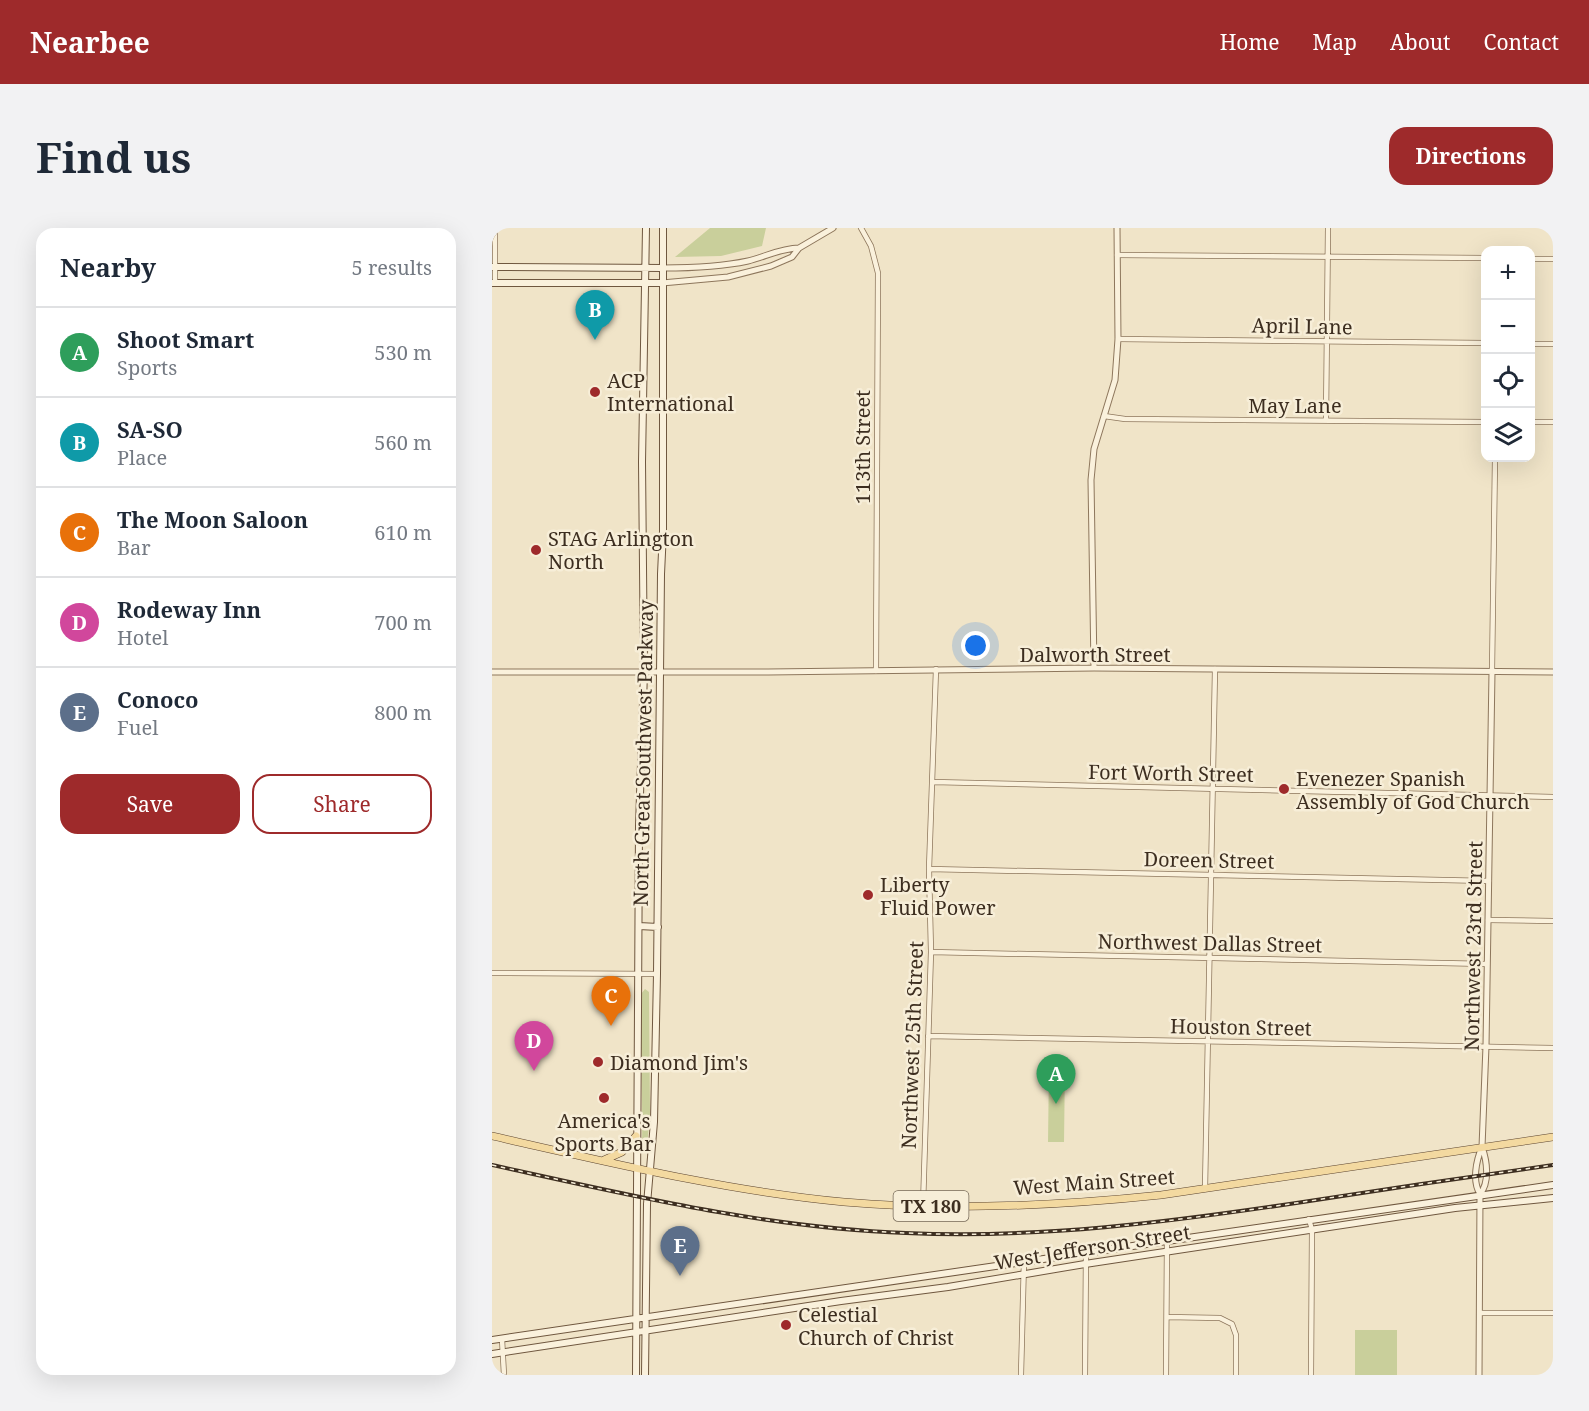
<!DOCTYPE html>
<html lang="en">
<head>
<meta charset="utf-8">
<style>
	body { margin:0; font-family:"Noto Serif",serif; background:#f2f2f3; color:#1f2937 }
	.controls { position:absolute; right:18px; top:18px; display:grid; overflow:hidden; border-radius:12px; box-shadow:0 6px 24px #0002 }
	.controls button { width:54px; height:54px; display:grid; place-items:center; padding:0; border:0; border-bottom:2px solid #e0e1e3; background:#fff; color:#1f2937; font:30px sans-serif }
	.you { position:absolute; left:484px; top:418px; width:21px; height:21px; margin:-15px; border:4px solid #fff; border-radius:50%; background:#1a73e8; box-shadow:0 0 0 9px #1a73e833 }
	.badge { display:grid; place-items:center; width:39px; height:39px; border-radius:50%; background:#9e2a2b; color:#fff; font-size:20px; font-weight:700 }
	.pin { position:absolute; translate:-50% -50px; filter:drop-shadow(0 2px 3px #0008) }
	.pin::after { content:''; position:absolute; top:32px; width:21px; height:18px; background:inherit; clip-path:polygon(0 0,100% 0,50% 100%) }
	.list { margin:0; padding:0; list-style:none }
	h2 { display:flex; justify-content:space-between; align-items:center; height:78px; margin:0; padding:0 24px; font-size:26px }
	h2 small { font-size:20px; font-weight:400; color:#747a83 }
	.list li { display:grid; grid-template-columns:39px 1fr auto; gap:18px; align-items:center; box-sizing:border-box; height:90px; padding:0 24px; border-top:2px solid #e0e1e3 }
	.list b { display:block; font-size:22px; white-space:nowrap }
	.list p { margin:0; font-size:20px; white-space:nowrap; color:#747a83 }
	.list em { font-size:20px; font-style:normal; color:#747a83 }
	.actions { display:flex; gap:12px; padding:18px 24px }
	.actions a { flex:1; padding:14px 0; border:2px solid #9e2a2b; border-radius:18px; text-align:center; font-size:21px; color:#9e2a2b }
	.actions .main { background:#9e2a2b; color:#fff }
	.icon { flex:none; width:33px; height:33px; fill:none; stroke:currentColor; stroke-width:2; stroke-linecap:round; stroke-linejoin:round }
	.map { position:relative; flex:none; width:1061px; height:1147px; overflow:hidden; border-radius:18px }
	header { display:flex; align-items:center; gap:36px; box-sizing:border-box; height:84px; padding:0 30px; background:#9e2a2b; color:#fff }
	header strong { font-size:28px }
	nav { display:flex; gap:33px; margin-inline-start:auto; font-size:21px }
	.intro { display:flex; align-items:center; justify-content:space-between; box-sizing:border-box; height:144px; padding:0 36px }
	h1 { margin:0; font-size:42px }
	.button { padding:15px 27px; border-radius:18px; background:#9e2a2b; color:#fff; font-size:21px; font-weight:700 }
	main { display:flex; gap:36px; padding:0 36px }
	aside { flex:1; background:#fff; border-radius:18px; box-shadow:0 6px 24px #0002 }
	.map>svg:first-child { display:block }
	.green { fill:#c9cf9b }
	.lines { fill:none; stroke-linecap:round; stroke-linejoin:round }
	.minor-casing { stroke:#8d765c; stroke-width:6 }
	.tertiary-casing { stroke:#8d765c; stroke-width:7 }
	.secondary-casing { stroke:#6f573f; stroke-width:8 }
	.primary-casing { stroke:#5b4430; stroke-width:8 }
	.minor { stroke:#faf1dc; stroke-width:4.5 }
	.tertiary { stroke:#faf1dc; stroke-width:5 }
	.secondary { stroke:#faf1dc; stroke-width:6 }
	.primary { stroke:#f3d9a0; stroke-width:7 }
	.rail-casing { stroke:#3d2e20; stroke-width:4 }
	.rail { stroke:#f7eed8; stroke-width:1.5; stroke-dasharray:4.5; stroke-linecap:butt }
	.poi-dot { fill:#9e2a2b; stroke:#f7eed8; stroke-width:2 }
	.labels { text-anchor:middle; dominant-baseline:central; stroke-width:5; stroke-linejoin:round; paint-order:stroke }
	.shield { fill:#f7eed8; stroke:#756857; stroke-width:1.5 }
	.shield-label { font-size:18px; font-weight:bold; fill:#3d2e20 }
	.street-label { font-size:20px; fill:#3d2e20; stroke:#f7eed8 }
	.poi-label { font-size:20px; fill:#3d2e20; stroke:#f7eed8; text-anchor:start }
</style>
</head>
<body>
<header>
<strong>Nearbee</strong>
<nav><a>Home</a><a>Map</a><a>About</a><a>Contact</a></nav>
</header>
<div class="intro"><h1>Find us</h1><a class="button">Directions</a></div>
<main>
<aside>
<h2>Nearby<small>5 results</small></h2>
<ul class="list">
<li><span class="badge" style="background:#2e9e5b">A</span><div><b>Shoot Smart</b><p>Sports</p></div><em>530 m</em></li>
<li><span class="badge" style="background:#0f9aa8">B</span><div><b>SA-SO</b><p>Place</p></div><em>560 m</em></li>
<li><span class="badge" style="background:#e8710a">C</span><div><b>The Moon Saloon</b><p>Bar</p></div><em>610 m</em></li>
<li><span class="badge" style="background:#d1479c">D</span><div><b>Rodeway Inn</b><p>Hotel</p></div><em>700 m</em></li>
<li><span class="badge" style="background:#5c6f8a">E</span><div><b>Conoco</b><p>Fuel</p></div><em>800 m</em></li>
</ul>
<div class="actions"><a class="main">Save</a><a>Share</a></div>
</aside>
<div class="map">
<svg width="1061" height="1147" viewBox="0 0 1061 1147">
	<rect width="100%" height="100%" fill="#f0e4c8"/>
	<path class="green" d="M218,0H274L270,18L229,28L183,29Z
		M153,761L157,764L158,885L155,919L150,918C151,867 148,817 149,766Z
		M557,838H573L572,914H556Z
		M863,1102H905V1147H863Z"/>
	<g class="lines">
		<defs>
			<path id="minor" d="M3,0V55
				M369,0L379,18L386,45L384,443
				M625,27L993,30
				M1038,31H1061
				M626,111L993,115
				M1038,116H1061
				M612,188L633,191L993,194
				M834,192L836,0
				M1038,194H1061
				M1000,444L1003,230
				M441,554L1061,569
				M437,641L997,653
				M996,692L1061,693
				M439,724L995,736
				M0,745L165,746
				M436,808L1061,820
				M713,961L723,441
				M431,978L439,724L437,641L444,441
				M817,991L820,1002L819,1147
				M989,1085H1061
				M675,1089L728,1090L740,1096L744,1107V1147
				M10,1111L12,1147
				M529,1147L532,1032
				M593,1147L594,1023
				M674,1147L675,1011"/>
			<path id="tertiary" d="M171,40C200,40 228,39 256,33C273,29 289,20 307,20
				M170,55L236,49L279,38L300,29L307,20L341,0
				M602,440L599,252L602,221L623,152L626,111L625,0
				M0,444H276L602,440L1061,444
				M988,966C998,954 995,933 990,919
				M987,1147L988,966C980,953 984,933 990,919L994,818L1000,444"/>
			<path id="secondary" d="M0,39L171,40
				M0,55H170
				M147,698L166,699
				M0,1112C354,1061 707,1007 1061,957
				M0,1126L349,1073L456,1059L593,1036L963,980L1061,970
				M144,1147L147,598L152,444L150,234L154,0
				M153,1147L155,976L162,894L165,746L169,346L171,303V0"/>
			<path id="primary" d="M0,908C116,934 233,963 352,974C458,983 564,978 669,967L1061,909
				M112,932L130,924L144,908"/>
		</defs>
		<use href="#minor" class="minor-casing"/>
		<use href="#tertiary" class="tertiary-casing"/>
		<use href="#secondary" class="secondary-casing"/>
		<use href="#primary" class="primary-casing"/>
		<use href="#minor" class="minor"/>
		<use href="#tertiary" class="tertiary"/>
		<use href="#secondary" class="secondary"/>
		<use href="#primary" class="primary"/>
		<defs>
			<path id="rail" d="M0,937C137,967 273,1000 414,1005C548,1011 678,994 811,974C894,961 978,949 1061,937"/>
		</defs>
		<use href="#rail" class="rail-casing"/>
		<use href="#rail" class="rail"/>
	</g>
	<g class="poi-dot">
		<circle cx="103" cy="164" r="6"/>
		<circle cx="44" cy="322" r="6"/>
		<circle cx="792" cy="561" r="6"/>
		<circle cx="376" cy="667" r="6"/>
		<circle cx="106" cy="834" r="6"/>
		<circle cx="112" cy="870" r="6"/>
		<circle cx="294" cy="1097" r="6"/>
	</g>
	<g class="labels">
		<rect class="shield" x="401.5" y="963" width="75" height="30" rx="4.5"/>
		<g class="shield-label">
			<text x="439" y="978">TX 180</text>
		</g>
		<g class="street-label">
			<text transform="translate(810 98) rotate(1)">April Lane</text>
			<text x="803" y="177">May Lane</text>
			<text transform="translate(370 219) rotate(-90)">113th Street</text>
			<text x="603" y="426">Dalworth Street</text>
			<text transform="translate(151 525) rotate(-89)">North Great Southwest Parkway</text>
			<text transform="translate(679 545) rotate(1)">Fort Worth Street</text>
			<text transform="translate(717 632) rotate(1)">Doreen Street</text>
			<text transform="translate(718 715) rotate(1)">Northwest Dallas Street</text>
			<text transform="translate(981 718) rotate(-89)">Northwest 23rd Street</text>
			<text transform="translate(749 799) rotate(1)">Houston Street</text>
			<text transform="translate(420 817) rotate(-88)">Northwest 25th Street</text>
			<text transform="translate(602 954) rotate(-4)">West Main Street</text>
			<text transform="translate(600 1019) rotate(-9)">West Jefferson Street</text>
		</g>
		<g class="poi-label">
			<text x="115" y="152">ACP<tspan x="115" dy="23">International</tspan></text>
			<text x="56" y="310">STAG Arlington<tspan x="56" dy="23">North</tspan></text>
			<text x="804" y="550">Evenezer Spanish<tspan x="804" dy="23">Assembly of God Church</tspan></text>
			<text x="388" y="656">Liberty<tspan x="388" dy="23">Fluid Power</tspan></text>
			<text x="118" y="834">Diamond Jim's</text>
			<text x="112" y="892" text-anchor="middle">America's<tspan x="112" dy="23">Sports Bar</tspan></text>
			<text x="306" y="1086">Celestial<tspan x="306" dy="23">Church of Christ</tspan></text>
		</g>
	</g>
</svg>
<div class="controls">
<button>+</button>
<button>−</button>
<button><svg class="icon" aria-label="locate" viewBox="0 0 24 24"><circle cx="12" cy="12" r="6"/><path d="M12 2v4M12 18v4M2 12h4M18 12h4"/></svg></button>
<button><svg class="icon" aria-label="layers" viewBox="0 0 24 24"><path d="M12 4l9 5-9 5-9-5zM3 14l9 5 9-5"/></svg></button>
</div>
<div class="you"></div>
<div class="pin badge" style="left:564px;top:876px;background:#2e9e5b">A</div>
<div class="pin badge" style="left:103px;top:112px;background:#0f9aa8">B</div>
<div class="pin badge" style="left:119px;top:798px;background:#e8710a">C</div>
<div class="pin badge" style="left:42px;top:843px;background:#d1479c">D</div>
<div class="pin badge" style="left:188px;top:1048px;background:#5c6f8a">E</div>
</div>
</main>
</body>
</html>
